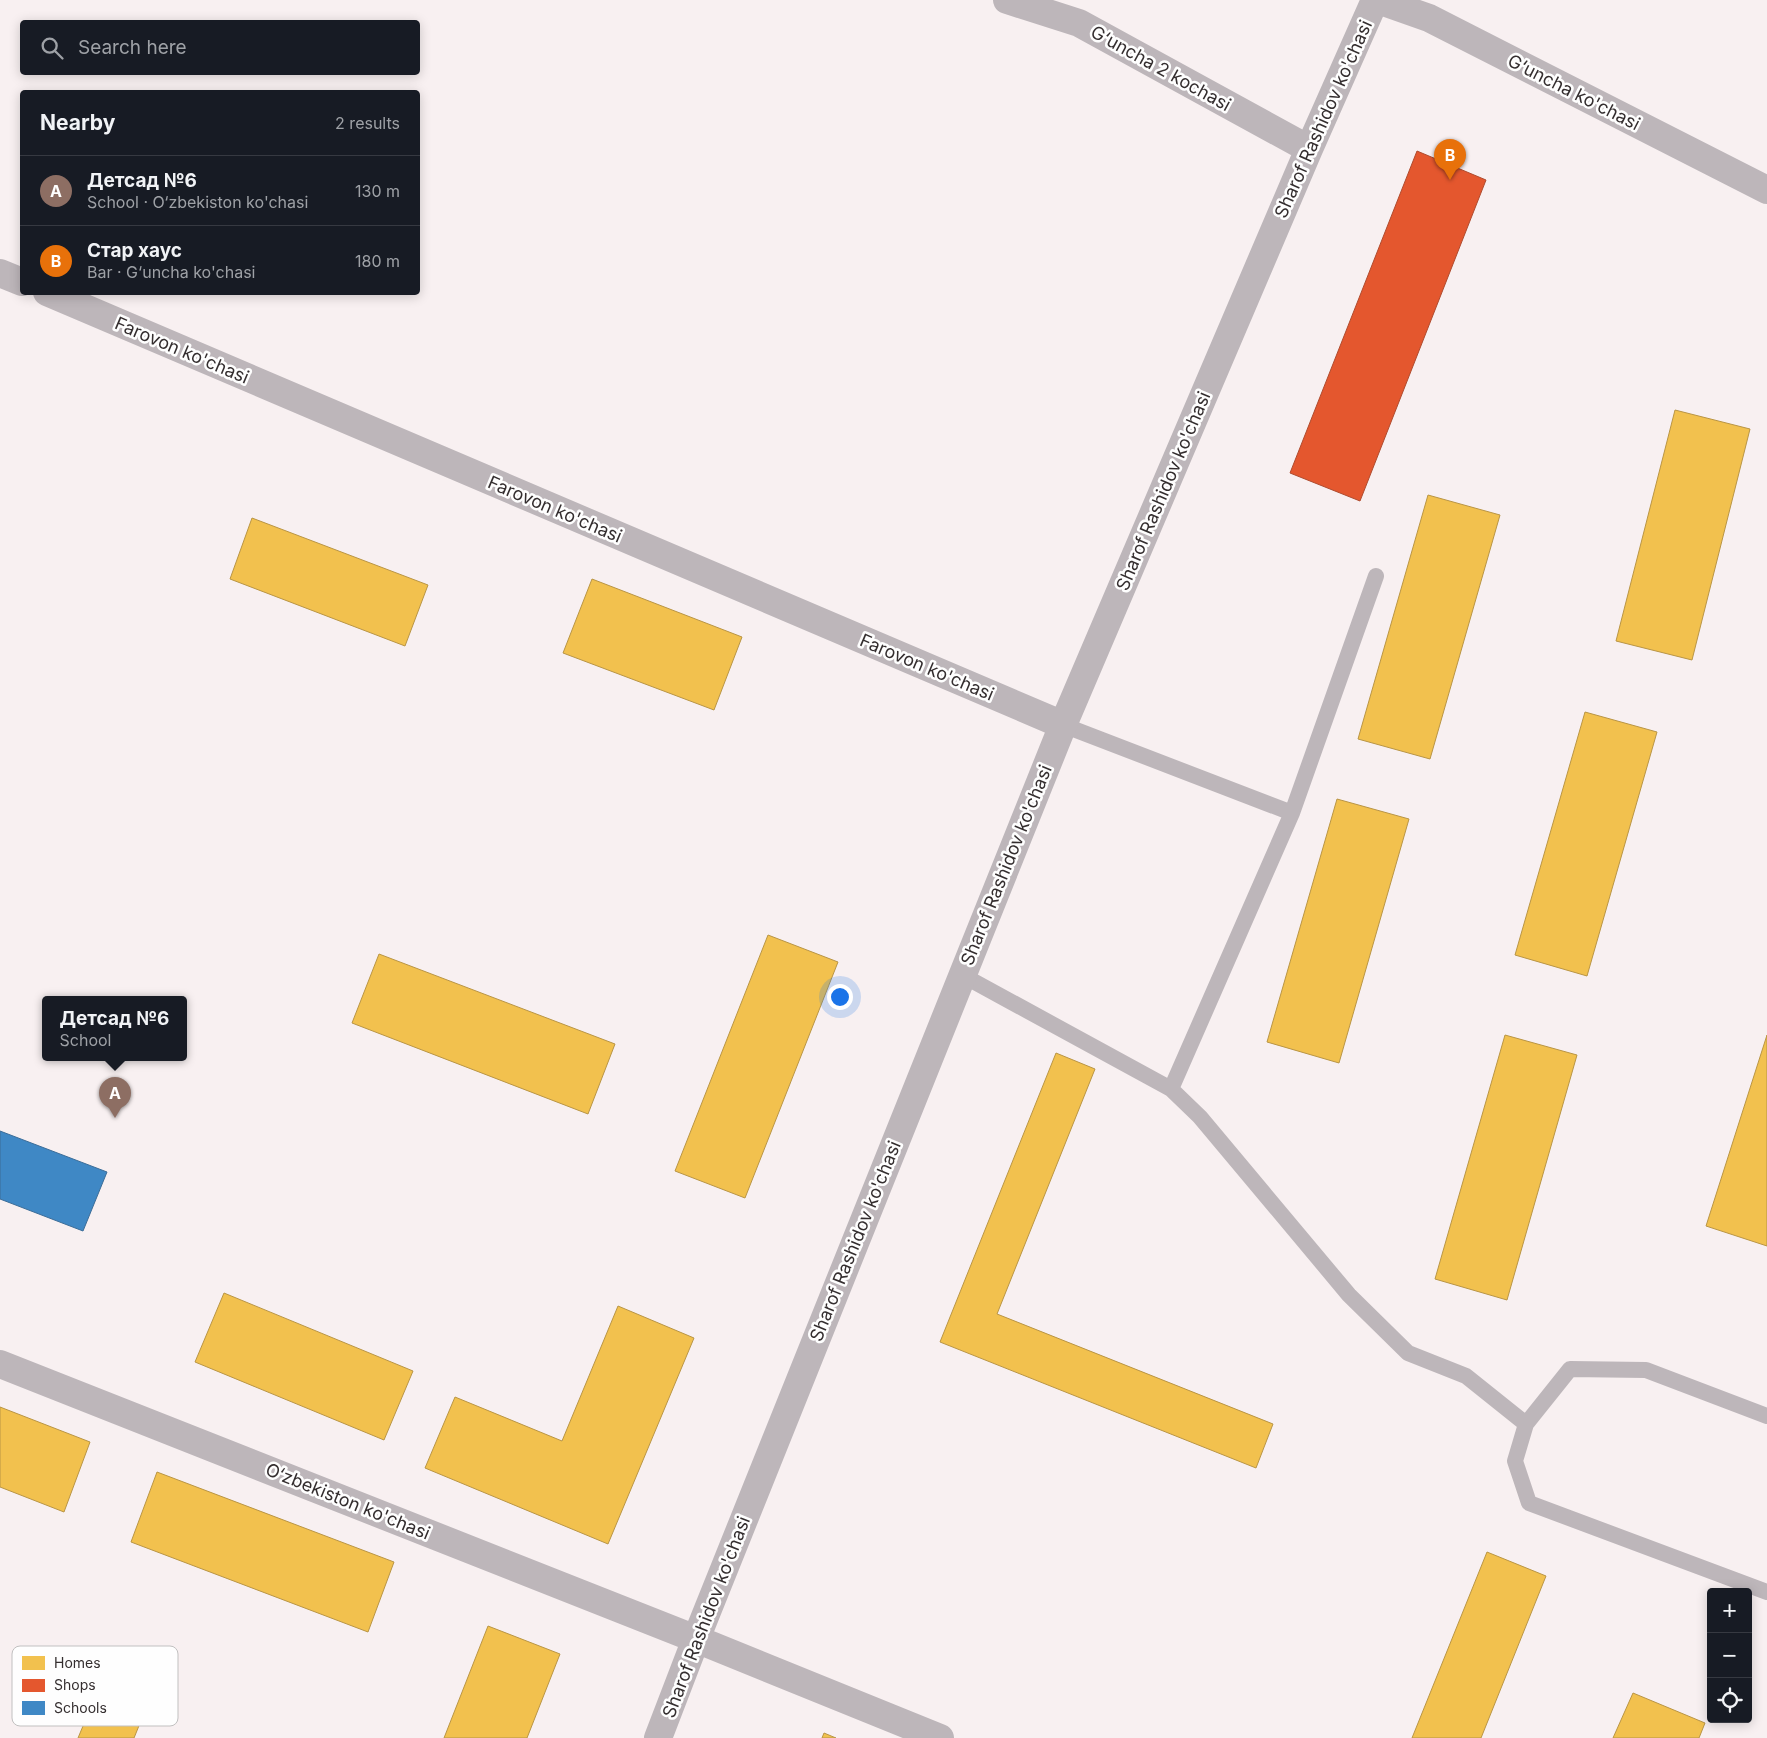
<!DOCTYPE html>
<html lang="en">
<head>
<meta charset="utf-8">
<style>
	body { margin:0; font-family:Inter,sans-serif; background:#242831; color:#f1f3f6 }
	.controls { position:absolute; right:15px; bottom:15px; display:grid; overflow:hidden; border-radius:5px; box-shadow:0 2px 12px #0003 }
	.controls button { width:45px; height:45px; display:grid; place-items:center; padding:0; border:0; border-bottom:1px solid #363941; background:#171b24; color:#f1f3f6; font:25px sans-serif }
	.you { position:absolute; left:839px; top:996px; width:18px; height:18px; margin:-12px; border:4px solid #fff; border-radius:50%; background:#1a73e8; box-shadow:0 0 0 8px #1a73e833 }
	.badge { display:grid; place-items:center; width:32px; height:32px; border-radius:50%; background:#797273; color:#fff; font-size:16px; font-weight:700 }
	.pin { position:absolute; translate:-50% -41px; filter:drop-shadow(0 1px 2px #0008) }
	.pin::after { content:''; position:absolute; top:26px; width:18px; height:15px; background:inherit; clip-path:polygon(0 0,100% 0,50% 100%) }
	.popup { position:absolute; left:42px; top:996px; width:145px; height:65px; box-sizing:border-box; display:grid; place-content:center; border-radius:5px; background:#171b24; filter:drop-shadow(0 1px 4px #0005); font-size:16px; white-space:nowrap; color:#9ea1a6 }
	.popup b { font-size:19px; color:#f1f3f6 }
	.popup::after { content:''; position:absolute; left:50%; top:100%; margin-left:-10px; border:10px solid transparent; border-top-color:#171b24 }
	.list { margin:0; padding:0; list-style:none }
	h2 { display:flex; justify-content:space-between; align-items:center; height:65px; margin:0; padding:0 20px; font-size:21px }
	h2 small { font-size:16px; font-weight:400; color:#9ea1a6 }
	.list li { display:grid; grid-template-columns:32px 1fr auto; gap:15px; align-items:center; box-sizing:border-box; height:70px; padding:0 20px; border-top:1px solid #363941 }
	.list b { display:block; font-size:19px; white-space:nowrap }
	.list p { margin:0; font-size:16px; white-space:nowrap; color:#9ea1a6 }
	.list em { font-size:16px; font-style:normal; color:#9ea1a6 }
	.icon { flex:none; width:28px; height:28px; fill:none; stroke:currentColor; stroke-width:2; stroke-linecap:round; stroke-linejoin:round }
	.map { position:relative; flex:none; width:1767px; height:1738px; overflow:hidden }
	.search { position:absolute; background:#171b24; box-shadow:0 2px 12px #0003; left:20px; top:20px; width:400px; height:55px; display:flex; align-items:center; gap:12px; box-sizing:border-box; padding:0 18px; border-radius:5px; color:#9ea1a6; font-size:19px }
	.panel { position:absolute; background:#171b24; box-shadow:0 2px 12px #0003; left:20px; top:90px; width:400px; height:205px; border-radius:5px }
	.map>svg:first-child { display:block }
	.homes { fill:#f2c14e; stroke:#b99545 }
	.shops { fill:#e4572e; stroke:#af4b2e }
	.schools { fill:#3f88c5; stroke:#3c6d98 }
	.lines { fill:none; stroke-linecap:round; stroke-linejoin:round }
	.service { stroke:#bdb6ba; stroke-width:16 }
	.minor { stroke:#bdb6ba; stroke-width:28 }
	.labels { text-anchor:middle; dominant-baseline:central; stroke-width:5; stroke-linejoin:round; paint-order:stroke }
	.street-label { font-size:18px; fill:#342e2f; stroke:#fefefe }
	.key { fill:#fefefe; stroke:#c1c0c0; stroke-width:1 }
	.key-label { font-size:14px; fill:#342e2f }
</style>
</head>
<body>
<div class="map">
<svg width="1767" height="1738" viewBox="0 0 1767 1738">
	<rect width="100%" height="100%" fill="#f8f0f1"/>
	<path class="homes" d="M1675,410L1750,429L1692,660L1616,641Z
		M1428,495L1500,515L1430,759L1358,739Z
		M252,518L428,585L405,646L230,579Z
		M592,579L742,637L714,710L563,653Z
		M1585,712L1657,732L1587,976L1515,955Z
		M1337,799L1409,819L1339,1063L1267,1042Z
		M768,935L838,962L745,1198L675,1171Z
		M379,954L615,1044L588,1114L352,1023Z
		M1505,1035L1577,1055L1507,1300L1435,1279Z
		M1767,1035V1246L1706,1226Z
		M1056,1053L1095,1069L997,1314L1273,1424L1256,1468L940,1342Z
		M224,1293L413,1371L384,1440L195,1362Z
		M618,1306L694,1338L608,1544L425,1468L455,1397L562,1441Z
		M0,1407L90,1442L64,1512L0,1487Z
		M157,1472L394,1562L368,1632L131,1542Z
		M1487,1552L1546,1576L1481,1738H1412Z
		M488,1626L560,1654L527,1738H444Z
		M106,1671L153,1691L134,1738H78Z
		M1633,1693L1705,1723L1699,1738H1613Z
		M824,1733L836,1738H822Z"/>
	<path class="shops" d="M1417,151L1486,180L1360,501L1290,473Z"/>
	<path class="schools" d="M0,1131L107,1172L83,1231L0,1199Z"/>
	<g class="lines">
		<path class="service" d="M1063,725L1292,813
			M962,975L1171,1089L1200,1117L1349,1295L1408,1353L1466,1376L1526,1424
			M1171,1089L1292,813L1376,576
			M1767,1416L1646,1370L1570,1369L1526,1424L1515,1461L1529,1503L1767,1592"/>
		<path class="minor" d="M1007,0L1079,23L1309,149
			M1378,0L1429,18L1767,190
			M0,273L22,282
			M47,292L1063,725
			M0,1364L696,1639L940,1738
			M658,1738L696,1639L1063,725L1309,149L1375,0"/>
	</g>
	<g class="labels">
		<g class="street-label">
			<text transform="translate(1161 68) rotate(29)">G‘uncha 2 kochasi</text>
			<text transform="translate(1574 92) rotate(27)">G‘uncha ko'chasi</text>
			<text transform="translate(1323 119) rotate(-66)">Sharof Rashidov ko'chasi</text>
			<text transform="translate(182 350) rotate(23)">Farovon ko'chasi</text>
			<text transform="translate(1163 491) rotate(-67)">Sharof Rashidov ko'chasi</text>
			<text transform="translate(555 509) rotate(23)">Farovon ko'chasi</text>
			<text transform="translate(927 667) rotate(23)">Farovon ko'chasi</text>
			<text transform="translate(1006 865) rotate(-68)">Sharof Rashidov ko'chasi</text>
			<text transform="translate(855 1241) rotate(-68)">Sharof Rashidov ko'chasi</text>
			<text transform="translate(348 1501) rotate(22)">O‘zbekiston ko'chasi</text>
			<text transform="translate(706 1617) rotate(-69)">Sharof Rashidov ko'chasi</text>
		</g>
	</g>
	<rect x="12" y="1646" width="166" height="80" rx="8" class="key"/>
	<rect x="22" y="1656" width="23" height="14" fill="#f2c14e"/>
	<rect x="22" y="1679" width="23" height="13" fill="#e4572e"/>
	<rect x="22" y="1701" width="23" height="14" fill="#3f88c5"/>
	<g class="key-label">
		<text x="54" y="1668">Homes</text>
		<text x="54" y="1690">Shops</text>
		<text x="54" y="1713">Schools</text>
	</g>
</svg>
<div class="controls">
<button>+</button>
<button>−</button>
<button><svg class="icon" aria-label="locate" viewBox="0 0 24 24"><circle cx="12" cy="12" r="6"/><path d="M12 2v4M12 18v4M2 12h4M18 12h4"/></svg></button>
</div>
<div class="you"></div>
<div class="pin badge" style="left:115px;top:1118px;background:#8d6e63">A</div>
<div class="popup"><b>Детсад №6</b>School</div>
<div class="pin badge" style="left:1450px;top:180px;background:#e8710a">B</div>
<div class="search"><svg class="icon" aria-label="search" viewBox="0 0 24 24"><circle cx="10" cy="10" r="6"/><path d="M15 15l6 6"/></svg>Search here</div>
<section class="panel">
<h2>Nearby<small>2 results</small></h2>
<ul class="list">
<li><span class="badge" style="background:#8d6e63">A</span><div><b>Детсад №6</b><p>School · O‘zbekiston ko'chasi</p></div><em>130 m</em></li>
<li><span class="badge" style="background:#e8710a">B</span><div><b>Стар хаус</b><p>Bar · G‘uncha ko'chasi</p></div><em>180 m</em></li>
</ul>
</section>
</div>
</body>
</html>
